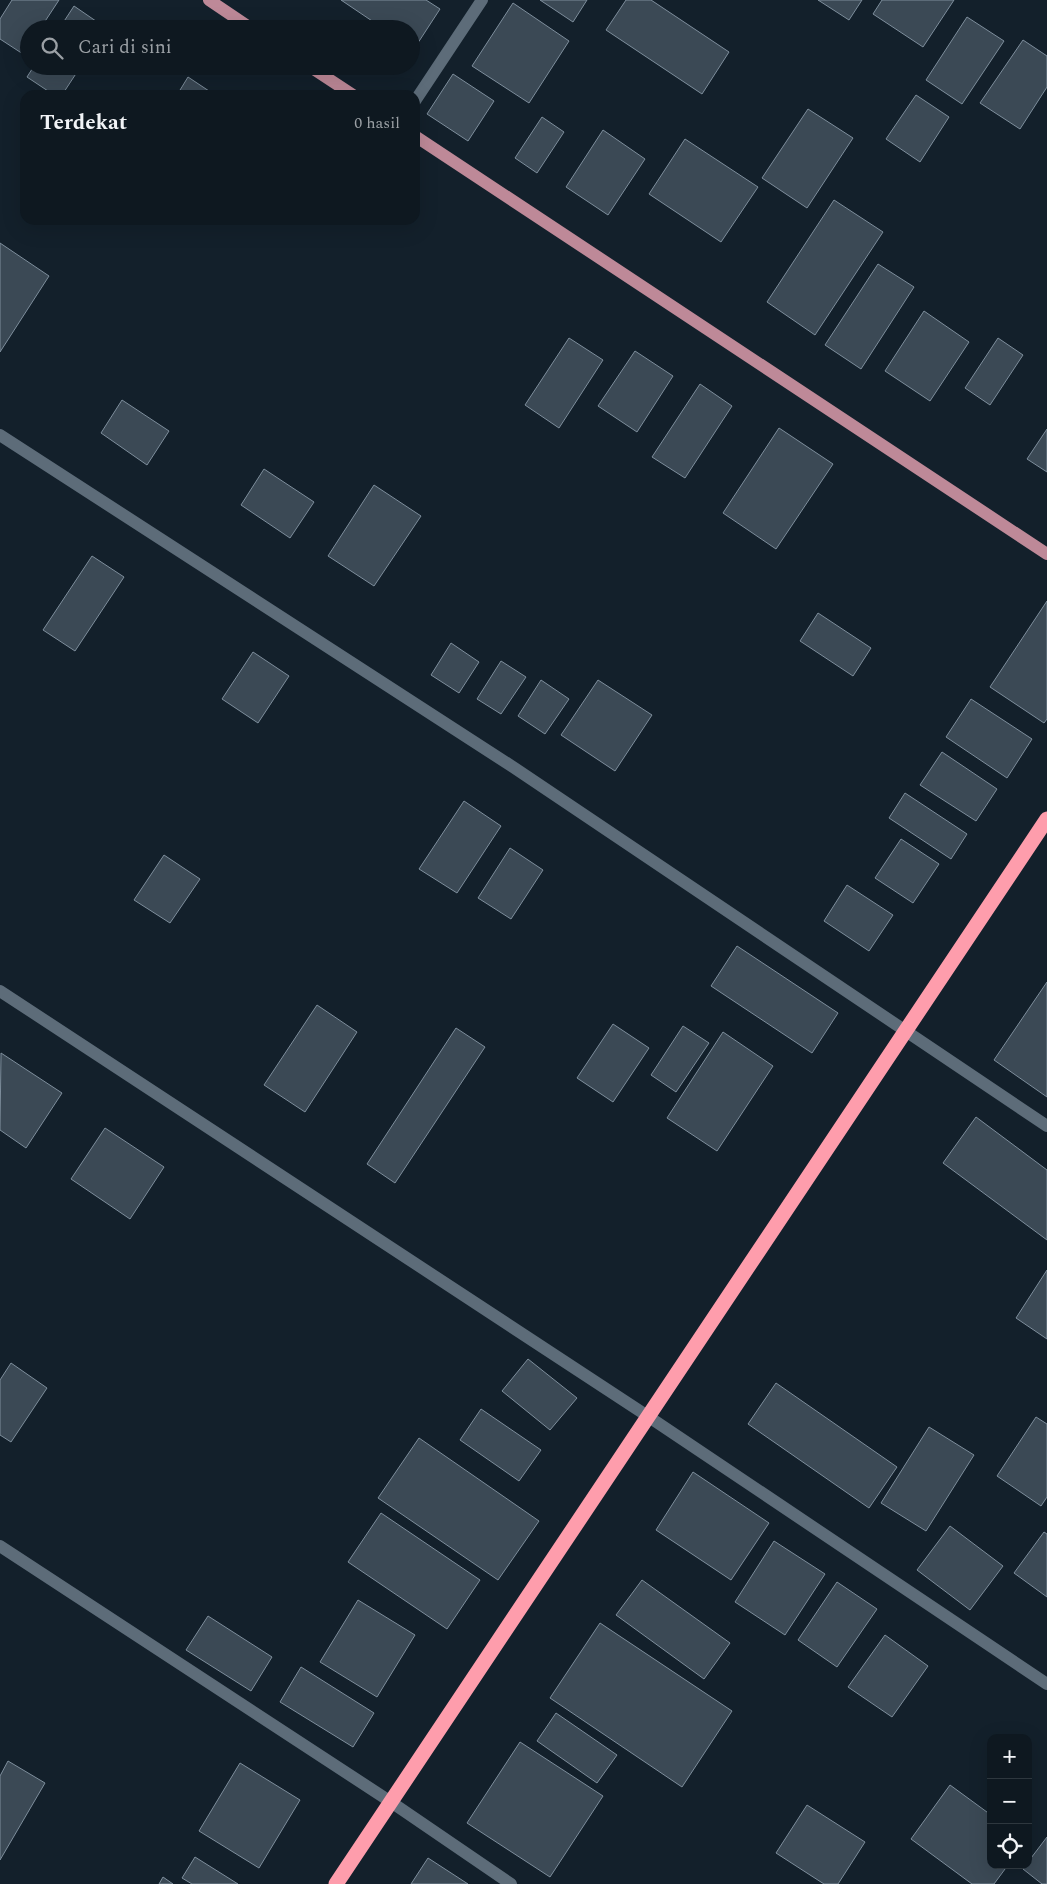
<!DOCTYPE html>
<html lang="id">
<head>
<meta charset="utf-8">
<style>
	body { margin:0; font-family:Spectral,serif; background:#172129; color:#f1f3f6 }
	.controls { position:absolute; right:15px; bottom:15px; display:grid; overflow:hidden; border-radius:10px; box-shadow:0 5px 20px #0002 }
	.controls button { width:45px; height:45px; display:grid; place-items:center; padding:0; border:0; border-bottom:1px solid #2e373e; background:#0e1820; color:#f1f3f6; font:25px sans-serif }
	.list { margin:0; padding:0; list-style:none }
	h2 { display:flex; justify-content:space-between; align-items:center; height:65px; margin:0; padding:0 20px; font-size:21px }
	h2 small { font-size:16px; font-weight:400; color:#9ba0a5 }
	.icon { flex:none; width:28px; height:28px; fill:none; stroke:currentColor; stroke-width:2; stroke-linecap:round; stroke-linejoin:round }
	.map { position:relative; flex:none; width:1047px; height:1884px; overflow:hidden }
	.search { position:absolute; background:#0e1820; box-shadow:0 5px 20px #0002; left:20px; top:20px; width:400px; height:55px; display:flex; align-items:center; gap:12px; box-sizing:border-box; padding:0 18px; border-radius:28px; color:#9ba0a5; font-size:19px }
	.panel { position:absolute; background:#0e1820; box-shadow:0 5px 20px #0002; left:20px; top:90px; width:400px; height:135px; border-radius:15px }
	.map>svg:first-child { display:block }
	.building { fill:#3b4955; stroke:#7e8e9c }
	.lines { fill:none; stroke-linecap:round; stroke-linejoin:round }
	.street { stroke:#5d6c79; stroke-width:12 }
	.primary { stroke:#be8998; stroke-width:12 }
	.highway { stroke:#fe9dac; stroke-width:15 }
</style>
</head>
<body>
<div class="map">
<svg width="1047" height="1884" viewBox="0 0 1047 1884">
	<rect width="100%" height="100%" fill="#13202b"/>
	<path class="building" d="M12,0H59L40,29H29V46L23,54L0,39V19Z
		M341,0H426L440,9L414,49L411,47V29H384Z
		M540,0H587L573,22Z
		M626,0H651L729,52L702,94L606,30Z
		M818,0H862L849,20Z
		M882,0H954L923,47L873,14Z
		M513,3L569,41L529,103L472,66Z
		M74,6L106,28V29H59Z
		M967,17L1004,41L962,104L926,80Z
		M1023,40L1047,56V87L1020,129L980,103Z
		M34,66H81L62,95H54L27,77Z
		M453,74L494,101L468,141L427,114Z
		M188,77L215,95H177Z
		M916,95L949,117L920,162L886,139Z
		M808,109L853,138L807,208L762,178Z
		M542,117L564,132L537,173L515,158Z
		M603,130L645,159L608,215L566,187Z
		M685,139L758,187L721,242L649,194Z
		M834,200L883,232L815,335L767,302Z
		M0,243L49,276L0,352Z
		M878,264L914,287L861,369L825,345Z
		M924,311L969,342L930,401L885,371Z
		M569,338L603,360L559,428L525,405Z
		M998,338L1023,355L990,405L965,388Z
		M635,351L673,376L637,432L598,406Z
		M700,384L732,406L685,478L652,457Z
		M122,400L169,431L147,465L101,433Z
		M779,428L833,464L776,549L723,513Z
		M1047,429V472L1027,459Z
		M264,469L314,502L290,538L241,505Z
		M374,485L421,516L374,586L328,556Z
		M92,556L124,577L75,651L43,630Z
		M1047,601V719L1044,723L990,687Z
		M818,613L871,648L853,676L800,641Z
		M451,643L479,662L459,693L431,675Z
		M253,652L289,676L258,723L222,699Z
		M501,661L526,677L501,714L477,699Z
		M541,680L569,699L545,734L518,716Z
		M598,680L652,715L615,771L561,735Z
		M971,699L1032,739L1007,778L946,737Z
		M942,752L997,789L976,821L920,785Z
		M905,793L967,834L951,859L889,818Z
		M464,801L501,826L457,893L419,869Z
		M901,839L939,864L913,903L875,878Z
		M510,848L543,870L511,919L478,898Z
		M164,855L200,879L170,923L134,900Z
		M847,885L893,915L869,951L824,921Z
		M737,946L838,1013L812,1053L711,986Z
		M1047,982V1097L994,1060Z
		M317,1005L357,1032L305,1112L264,1085Z
		M613,1024L649,1048L613,1102L577,1078Z
		M683,1026L709,1043L676,1092L651,1075Z
		M456,1028L485,1047L395,1183L367,1164Z
		M723,1032L773,1066L717,1151L667,1118Z
		M1,1053L62,1093L26,1148L0,1130Z
		M976,1117L1047,1170V1240L943,1163Z
		M105,1128L164,1167L130,1219L71,1179Z
		M1047,1270V1339L1016,1318Z
		M528,1359L577,1398L550,1430L502,1391Z
		M11,1363L47,1388L11,1442L0,1435V1380Z
		M776,1383L897,1467L869,1508L748,1424Z
		M481,1409L541,1450L519,1481L460,1440Z
		M1036,1417L1047,1424V1497L1041,1506L997,1476Z
		M929,1427L974,1455L926,1531L881,1503Z
		M419,1438L539,1521L498,1580L378,1498Z
		M693,1472L769,1523L731,1580L656,1530Z
		M381,1513L480,1580L447,1629L348,1562Z
		M950,1526L1003,1566L970,1610L917,1570Z
		M1044,1532L1047,1534V1597L1014,1573Z
		M774,1541L825,1574L785,1635L735,1602Z
		M642,1580L730,1643L704,1679L616,1615Z
		M837,1582L877,1609L837,1667L798,1640Z
		M358,1600L415,1635L377,1697L320,1662Z
		M208,1616L272,1657L251,1691L186,1650Z
		M600,1623L732,1711L682,1787L550,1698Z
		M885,1635L928,1666L892,1717L848,1687Z
		M301,1667L374,1713L353,1747L280,1702Z
		M556,1713L617,1755L597,1783L537,1741Z
		M520,1742L603,1796L550,1877L467,1823Z
		M8,1761L45,1783L0,1860V1776Z
		M240,1763L300,1800L259,1868L199,1831Z
		M950,1785L991,1815V1865H1008L994,1884H972L911,1839Z
		M807,1805L865,1842L838,1884H824L776,1853Z
		M1047,1837V1884H1042L1023,1869L1026,1865H1028V1862Z
		M195,1857L238,1884H192L182,1878Z
		M428,1858L468,1884H411Z
		M163,1877L173,1884H159Z"/>
	<g class="lines">
		<path class="street" d="M415,101L482,0
			M0,435L513,767L1047,1126
			M0,991L649,1417L1047,1684
			M0,1546L391,1802L511,1884"/>
		<path class="primary" d="M209,0L252,29
			M309,66L353,95
			M415,136L1047,554"/>
		<path class="highway" d="M336,1884L1047,819"/>
	</g>
</svg>
<div class="controls">
<button>+</button>
<button>−</button>
<button><svg class="icon" aria-label="locate" viewBox="0 0 24 24"><circle cx="12" cy="12" r="6"/><path d="M12 2v4M12 18v4M2 12h4M18 12h4"/></svg></button>
</div>
<div class="search"><svg class="icon" aria-label="search" viewBox="0 0 24 24"><circle cx="10" cy="10" r="6"/><path d="M15 15l6 6"/></svg>Cari di sini</div>
<section class="panel">
<h2>Terdekat<small>0 hasil</small></h2>
<ul class="list">
</ul>
</section>
</div>
</body>
</html>
